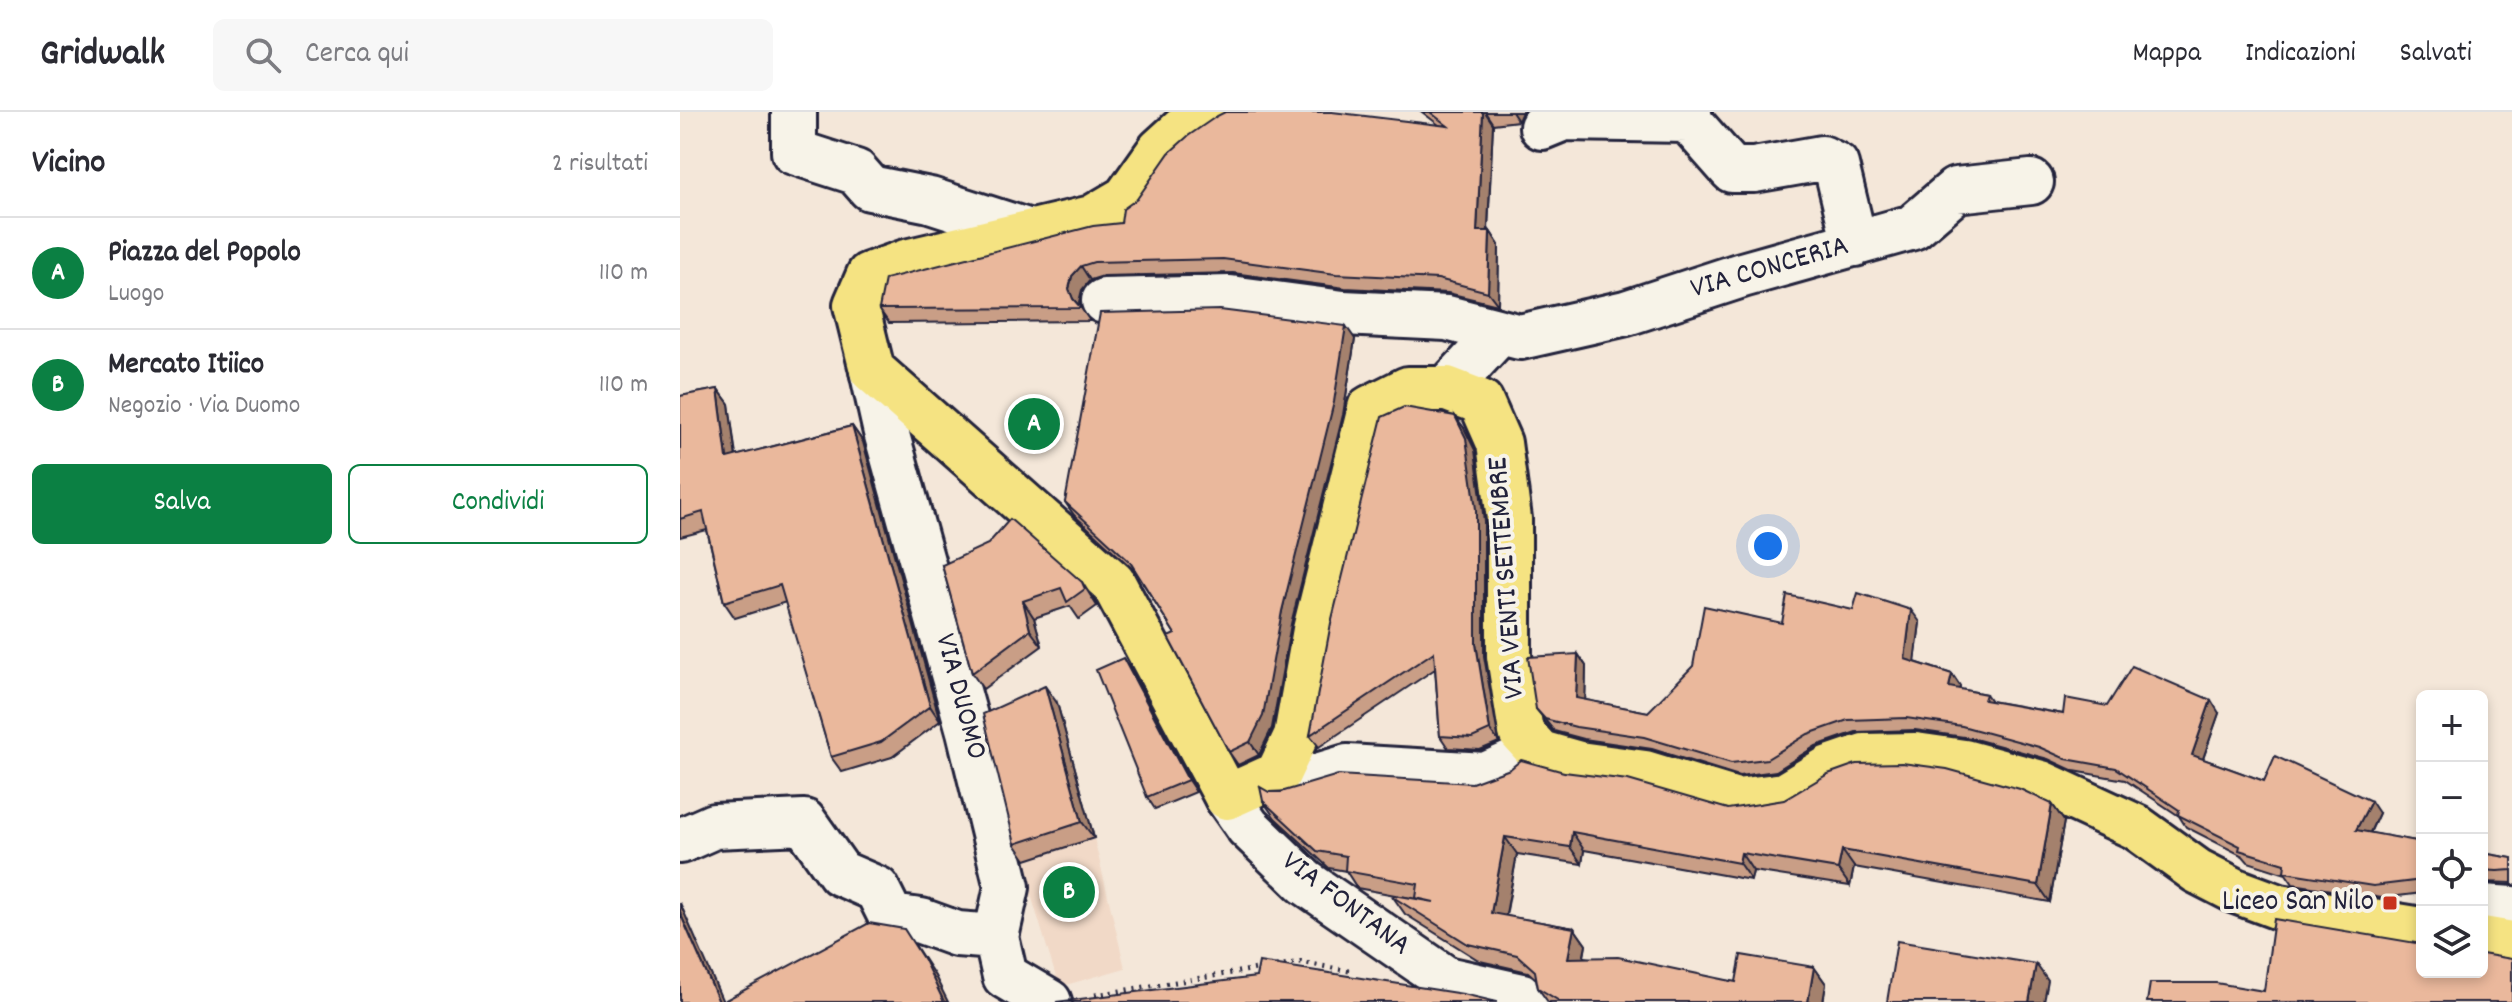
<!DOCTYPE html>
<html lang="it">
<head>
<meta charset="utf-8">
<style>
	body { margin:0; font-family:Dekko,sans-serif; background:#f7f7f7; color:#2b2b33 }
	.controls { position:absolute; right:24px; bottom:24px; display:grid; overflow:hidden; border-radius:12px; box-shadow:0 4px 12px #0003 }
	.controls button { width:72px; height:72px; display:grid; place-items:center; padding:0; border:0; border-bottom:2px solid #e1e1e2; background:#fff; color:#2b2b33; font:40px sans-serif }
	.you { position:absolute; left:1088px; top:434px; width:28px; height:28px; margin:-20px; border:6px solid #fff; border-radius:50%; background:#1a73e8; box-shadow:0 0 0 12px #1a73e833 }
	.badge { display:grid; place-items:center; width:52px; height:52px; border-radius:50%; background:#0b8043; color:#fff; font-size:26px; font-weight:700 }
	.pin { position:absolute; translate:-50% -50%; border:4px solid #fff; box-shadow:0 2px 8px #0006 }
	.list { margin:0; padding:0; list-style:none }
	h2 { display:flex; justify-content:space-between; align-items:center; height:104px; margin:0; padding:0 32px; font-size:34px }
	h2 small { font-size:26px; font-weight:400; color:#7c7c81 }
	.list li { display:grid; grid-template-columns:52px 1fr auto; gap:24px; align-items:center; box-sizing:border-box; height:112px; padding:0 32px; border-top:2px solid #e1e1e2 }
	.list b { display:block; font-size:30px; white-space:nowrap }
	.list p { margin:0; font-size:26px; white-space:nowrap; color:#7c7c81 }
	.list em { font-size:26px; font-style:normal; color:#7c7c81 }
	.actions { display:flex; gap:16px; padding:24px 32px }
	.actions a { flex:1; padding:18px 0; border:2px solid #0b8043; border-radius:12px; text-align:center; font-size:28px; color:#0b8043 }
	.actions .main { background:#0b8043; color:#fff }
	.icon { flex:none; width:44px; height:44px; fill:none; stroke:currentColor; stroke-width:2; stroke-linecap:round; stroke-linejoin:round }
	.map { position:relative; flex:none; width:1832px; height:890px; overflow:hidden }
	header { display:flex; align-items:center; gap:48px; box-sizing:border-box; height:112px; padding:0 40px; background:#fff; border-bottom:2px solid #e1e1e2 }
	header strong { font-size:38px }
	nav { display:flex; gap:44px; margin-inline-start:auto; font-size:28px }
	.search { width:560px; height:72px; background:#f7f7f7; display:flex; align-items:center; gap:20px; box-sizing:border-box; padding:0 28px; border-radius:12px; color:#7c7c81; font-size:30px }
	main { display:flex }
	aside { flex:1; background:#fff }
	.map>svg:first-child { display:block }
	.built { fill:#f1d9c7 }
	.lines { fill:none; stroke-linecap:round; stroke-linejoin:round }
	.minor-casing { stroke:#22223b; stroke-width:50 }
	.major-casing { stroke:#22223b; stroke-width:50 }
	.path { stroke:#22223b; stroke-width:5; stroke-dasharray:2 6; stroke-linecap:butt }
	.minor { stroke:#f7f3e8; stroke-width:44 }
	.major { stroke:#f5e382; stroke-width:44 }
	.wall { fill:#c99e86; stroke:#22223b; stroke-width:2 }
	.shaded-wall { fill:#a4816d; stroke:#22223b; stroke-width:2 }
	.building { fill:#eab89c; stroke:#22223b; stroke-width:2 }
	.poi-dot { fill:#c8321e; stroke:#f7f3e8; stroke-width:3 }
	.labels { text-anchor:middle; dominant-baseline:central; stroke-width:8; stroke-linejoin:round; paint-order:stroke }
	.street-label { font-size:30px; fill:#22223b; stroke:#f7f3e8 }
	.poi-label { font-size:30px; fill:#22223b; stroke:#f7f3e8; text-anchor:end }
</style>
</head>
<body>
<header>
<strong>Gridwalk</strong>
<div class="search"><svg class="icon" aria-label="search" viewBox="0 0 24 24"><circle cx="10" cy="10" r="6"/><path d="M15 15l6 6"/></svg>Cerca qui</div>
<nav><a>Mappa</a><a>Indicazioni</a><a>Salvati</a></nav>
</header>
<main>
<aside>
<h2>Vicino<small>2 risultati</small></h2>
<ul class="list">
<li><span class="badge">A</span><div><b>Piazza del Popolo</b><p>Luogo</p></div><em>110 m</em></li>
<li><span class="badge">B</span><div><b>Mercato Itiico</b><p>Negozio · Via Duomo</p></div><em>110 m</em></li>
</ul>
<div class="actions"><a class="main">Salva</a><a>Condividi</a></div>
</aside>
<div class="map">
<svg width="1832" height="890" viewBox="0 0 1832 890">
	<rect width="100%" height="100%" fill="#f4e7d9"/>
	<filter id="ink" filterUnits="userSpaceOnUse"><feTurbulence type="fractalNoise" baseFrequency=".0125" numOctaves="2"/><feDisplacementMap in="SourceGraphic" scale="16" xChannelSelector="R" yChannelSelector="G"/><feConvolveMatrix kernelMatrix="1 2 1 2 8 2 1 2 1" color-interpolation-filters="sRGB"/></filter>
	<g filter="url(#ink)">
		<path class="built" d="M414,726L445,856L379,875L341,750Z"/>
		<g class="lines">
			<defs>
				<path id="minor" d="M114,0V40L176,60L190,76L250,88L353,121
					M1009,0L1008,8L1052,58H1074L1142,46L1156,53L1175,132
					M862,15L884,6L1008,8
					M424,189L550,186L663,201L767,206L840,225L946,201L1062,163L1233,115L1276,78L1351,70
					M192,258L205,316L289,619L327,775L316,825L325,864L369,890
					M767,277L819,221
					M598,662L607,673L667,655L805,663L832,651
					M547,685L568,715L625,770L766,867L842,884L846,890
					M0,729L34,714L124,710L160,761L197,777L211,805L241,809L277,822L316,825
					M1802,795L1832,797"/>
				<path id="major" d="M530,0L502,18L480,38L446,86L412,106L226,150L189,163L176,193L192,258L433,471L547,685L598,662L616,624L635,518L690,296L728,277H767L801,290L819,331L829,407V544L841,620L860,641L899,652L965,661L1057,689L1104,683L1149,656L1184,644L1235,643L1284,650L1361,671L1456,715L1517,759L1556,779L1599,795L1742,818
					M1802,827L1832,832"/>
			</defs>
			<use href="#minor" class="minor-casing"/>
			<use href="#major" class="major-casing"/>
			<path class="path" d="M596,854L620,850L669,859
				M415,883L583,856"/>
			<use href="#minor" class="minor"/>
			<use href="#major" class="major"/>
		</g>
		<path class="wall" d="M742,0H842L838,9L813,12L808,119H810L819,133L818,193L768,181L665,176L553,161L423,164L410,168L402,178L399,190L401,196L410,209L209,211L199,197L441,111L759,13Z
			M675,227L663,303L611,512L592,616L579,643L558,653L549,640L495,522L456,460L394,403L385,390Z
			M38,277L49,292L56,344L172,314L183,330L260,609L212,645L162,660L151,645L106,490L55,506L44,490L27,418L0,425V284Z
			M775,304L784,316L795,338L804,409V544L819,630L800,638L768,636L760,624L755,557L639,635L630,623Z
			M262,453L402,470L417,494L399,507L390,494L354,506L362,534L303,577L292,561Z
			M1173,498L1240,510L1235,550L1272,562L1280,574V577L1306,582L1311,589L1383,602L1427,594L1539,601L1523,647L1584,669L1699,701L1690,721L1742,730V781L1702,786L1613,772L1606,762L1568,750L1563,744L1506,715L1499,704L1445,668L1394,659L1368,647L1291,626L1235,618L1176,620L1136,634L1096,659L1059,664L972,637L904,627L874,619L856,597L898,542L906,554L905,588L968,600L1102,511Z
			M451,558L516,680L475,697L467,685Z
			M377,591L414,726L346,748L335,732Z
			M884,660L1048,697L1372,692L1384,709L1370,790L1174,755L1170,774L1073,759L1071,768L904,738L902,752L837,742L826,804L894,816L906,833L904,845L1056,870L1134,855L1146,872L1143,890H868L858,876L856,867L848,860L800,849L725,802L713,785L737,787L677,776L666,759L649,756L595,706L583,689L589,680L792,671Z
			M1802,741L1832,746V771L1802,770Z"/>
		<path class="shaded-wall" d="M803,0H805L813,12L807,133L797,119Z
			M832,0H842L838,9Z
			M810,119L819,133L818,193L808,180Z
			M401,154L410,168L402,178L399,190L401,196L393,187L389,177L392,164Z
			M666,214L675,227L663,303L611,512L592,616L579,643L570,630L602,499Z
			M38,277L49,292L58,362L47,346Z
			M775,304L784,316L795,338L804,409V544L819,630L810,618L796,532Z
			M172,314L183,330L260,609L250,594Z
			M343,489L354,506L362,534L350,518Z
			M1231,498L1240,510L1234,559L1225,547Z
			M898,542L906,554L905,599L896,586Z
			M443,546L451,558L516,680L508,668Z
			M1272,562L1280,574L1278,587L1269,575Z
			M365,574L377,591L414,726L402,710Z
			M1531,588L1539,601L1520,655L1512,643Z
			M1691,689L1699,701L1685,731L1676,718Z
			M1372,692L1384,709L1370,790L1358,773Z
			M892,720L904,738L902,752L890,735Z
			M825,725L837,742L823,818L811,801Z
			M1162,738L1174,755L1170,774L1158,757Z
			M1061,741L1073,759L1071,768L1059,751Z
			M0,791L43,890H39L0,801Z
			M894,816L906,833L900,863L888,846Z
			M235,833L255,864L268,890H264Z
			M1356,852L1368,869L1364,890H1349Z
			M1134,855L1146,872L1143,890H1128Z"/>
		<path class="building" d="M545,0H652L768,14L750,0H803L797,119H810L808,180L758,167L656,162L543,147L414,150L401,154L392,164L389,177L393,187L401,196L199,197L205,167L413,114L441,111L443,97L457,87L489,41L508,24L537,4Z
			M540,198L666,214L654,290L602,499L583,604L570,630L549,640L488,525L495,522L450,450L385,390L420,201Z
			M38,277L47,346L172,314L250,594L201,630L151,645L100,473L44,490L23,400L0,407V284Z
			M724,295L775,304L786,326L796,397V532L810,618L792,626L760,624L754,540L630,623L651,511L702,305Z
			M330,407L402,470L405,477L387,490L381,476L343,489L350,518L292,561L262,453L308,432Z
			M1178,481L1231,498L1225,547L1272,562L1269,575L1306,582L1304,588L1383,602L1385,586L1427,594L1452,554L1531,588L1512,643L1584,669L1595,644L1691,689L1676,718L1742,730V768L1693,774L1604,760L1605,752L1559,738L1560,734L1498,703L1499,698L1436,656L1386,647L1359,635L1282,614L1226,606L1168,608L1128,622L1087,647L1051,651L964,625L896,615L865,607L856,597L848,545L898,542L896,586L968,600L1013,554L1024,494L1102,511L1107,483L1173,498Z
			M443,546L508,668L467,685L416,558Z
			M365,574L402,710L335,732L303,602Z
			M841,648L884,660L948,668L1048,697L1104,688L1148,662L1176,652L1222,651L1267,657L1340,677L1372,692L1358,773L1162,738L1158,757L1061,741L1059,751L892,720L890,735L825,725L811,801L894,816L888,846L938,845L1056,870L1061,843L1134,855L1128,890H881L858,876L855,859L837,843L788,832L713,785L714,783L754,790L736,786L738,772L665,759L666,744L637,739L583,689L580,675L589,680H601L658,663L792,671L830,657Z
			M1802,741L1832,746V758L1817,759L1802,758Z
			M0,801L39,890H0Z
			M1594,807L1742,832V860H1802V842L1832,847V890H1467L1470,871H1536L1584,879Z
			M189,811L224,817L244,848L264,890H42Z
			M1217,829L1356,852L1349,890H1207Z
			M579,850L783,882L817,890H376L576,865Z"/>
	</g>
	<rect class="poi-dot" x="1702" y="783" width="16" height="16" rx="4"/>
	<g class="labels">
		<g class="street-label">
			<text transform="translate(1090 157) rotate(-16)">VIA CONCERIA</text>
			<text transform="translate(828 466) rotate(-94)">VIA VENTI SETTEMBRE</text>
			<text transform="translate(279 585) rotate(75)">VIA DUOMO</text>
			<text transform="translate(665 793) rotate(37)">VIA FONTANA</text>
		</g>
		<g class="poi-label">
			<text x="1694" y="791">Liceo San Nilo</text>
		</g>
	</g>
</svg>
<div class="controls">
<button>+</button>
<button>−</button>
<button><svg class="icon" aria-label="locate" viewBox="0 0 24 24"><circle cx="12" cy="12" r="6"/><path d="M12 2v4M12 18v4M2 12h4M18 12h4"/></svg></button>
<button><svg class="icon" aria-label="layers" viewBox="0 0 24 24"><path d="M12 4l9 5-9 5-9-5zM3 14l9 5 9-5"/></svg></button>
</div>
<div class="you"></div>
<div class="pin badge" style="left:354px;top:312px">A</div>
<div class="pin badge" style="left:389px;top:780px">B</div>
</div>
</main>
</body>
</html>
